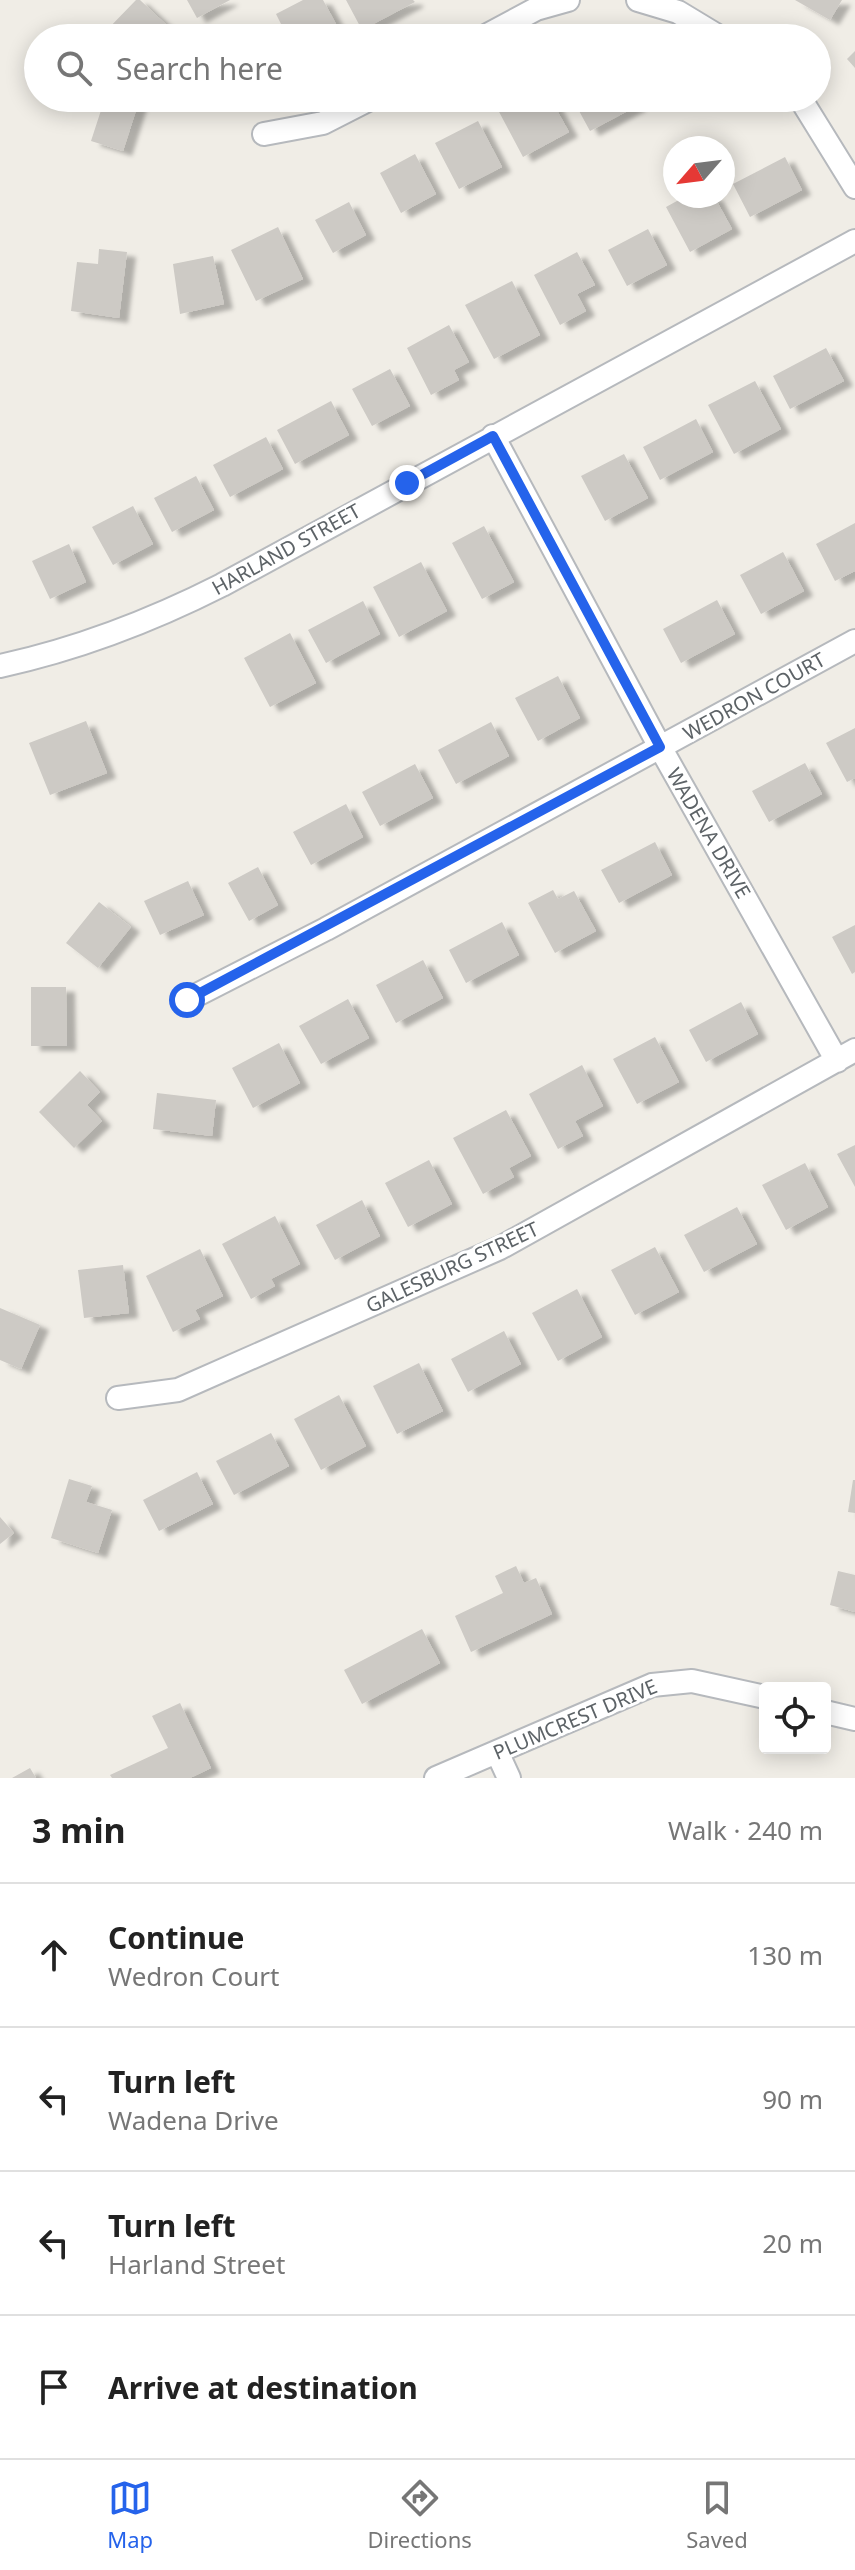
<!DOCTYPE html>
<html lang="en">
<head>
<meta charset="utf-8">
<style>
	body { margin:0; font-family:"Noto Sans",sans-serif; background:#f6f6f6; color:#222 }
	.controls { position:absolute; right:24px; bottom:24px; display:grid; overflow:hidden; border-radius:8px; box-shadow:0 4px 20px #0003 }
	.controls button { width:72px; height:72px; display:grid; place-items:center; padding:0; border:0; border-bottom:2px solid #e0e0e0; background:#fff; color:#222; font:40px sans-serif }
	.compass { position:absolute; left:663px; top:136px; width:72px; height:72px; border-radius:50%; background:#fff; box-shadow:0 4px 20px #0003; rotate:242deg }
	.stop { position:absolute; width:24px; height:24px; margin:-18px; border:6px solid #2563eb; border-radius:50%; background:#fff }
	.stop.end { background:#2563eb; border-color:#fff; box-shadow:0 2px 8px #0008 }
	.list { margin:0; padding:0; list-style:none }
	h2 { display:flex; justify-content:space-between; align-items:center; height:104px; margin:0; padding:0 32px; font-size:34px }
	h2 small { font-size:26px; font-weight:400; color:#767676 }
	.list li { display:grid; grid-template-columns:52px 1fr auto; gap:24px; align-items:center; box-sizing:border-box; height:144px; padding:0 32px; border-top:2px solid #e0e0e0 }
	.list b { display:block; font-size:30px; white-space:nowrap }
	.list p { margin:0; font-size:26px; white-space:nowrap; color:#767676 }
	.list em { font-size:26px; font-style:normal; color:#767676 }
	.icon { flex:none; width:44px; height:44px; fill:none; stroke:currentColor; stroke-width:2; stroke-linecap:round; stroke-linejoin:round }
	.map { position:relative; flex:none; width:855px; height:1778px; overflow:hidden }
	.search { position:absolute; background:#fff; box-shadow:0 4px 20px #0003; left:24px; right:24px; top:24px; height:88px; display:flex; align-items:center; gap:20px; box-sizing:border-box; padding:0 28px; border-radius:44px; color:#767676; font-size:30px }
	.sheet { height:680px; background:#fff }
	nav { display:flex; justify-content:space-around; align-items:center; box-sizing:border-box; height:112px; border-top:2px solid #e0e0e0; background:#fff; font-size:22px; color:#767676 }
	nav a { display:grid; justify-items:center; gap:4px }
	nav .on { color:#2563eb }
	.map>svg:first-child { display:block }
	.building { fill:#cdcac5; filter:url(#shadow) }
	.lines { fill:none; stroke-linecap:round; stroke-linejoin:round }
	.street-casing { stroke:#b6b9bd; stroke-width:26 }
	.street { stroke:#fff; stroke-width:22 }
	.route { stroke:#2563eb; stroke-width:10 }
	.labels { text-anchor:middle; dominant-baseline:central; stroke-width:6; stroke-linejoin:round; paint-order:stroke }
	.street-label { font-size:20px; fill:#5d6367; stroke:#fff }
</style>
</head>
<body>
<div class="map">
<svg width="855" height="1778" viewBox="0 0 855 1778">
	<defs>
		<filter id="shadow"><feDropShadow dx="9" dy="5" stdDeviation="2" flood-color="#0004"/></filter>
	</defs>
	<rect width="100%" height="100%" fill="#f0ede6"/>
	<path class="building" d="M136,0H140L174,32L168,38H109L104,33Z
		M187,0H230L197,18Z
		M303,0H323L343,37L288,38L276,14Z
		M346,0H413L415,2L362,30Z
		M795,0H842L830,20Z
		M855,51V68L847,59Z
		M105,98H140L123,151L91,141Z
		M517,98H550L569,132L523,157L497,108Z
		M572,98H632L637,106L590,131Z
		M478,121L502,167L459,189L435,143Z
		M415,154L436,194L401,213L380,173Z
		M785,157L802,190L750,217L733,184Z
		M686,196H714L732,229L690,252L666,207Z
		M349,202L366,235L333,253L315,220Z
		M278,227L303,279L256,301L231,250Z
		M648,229L667,265L627,286L608,250Z
		M99,249L127,252L119,318L71,311L77,262L98,264Z
		M577,252L595,285L577,294L586,311L560,325L534,275Z
		M213,256L224,304L180,314L173,264Z
		M512,281L540,335L494,359L465,305Z
		M449,325L469,362L454,370L459,380L431,395L407,348Z
		M826,348L844,381L790,409L773,376Z
		M390,369L410,406L372,426L352,389Z
		M755,381L781,429L734,454L708,405Z
		M331,401L349,435L295,464L277,430Z
		M696,419L713,452L660,480L643,447Z
		M266,437L283,469L230,497L213,465Z
		M624,454L648,498L605,521L581,476Z
		M196,476L214,510L172,532L154,498Z
		M133,506L153,544L113,565L92,527Z
		M855,523V571L835,581L816,544Z
		M484,526L514,582L482,599L452,543Z
		M69,544L86,582L50,599L32,561Z
		M783,552L804,591L761,614L740,575Z
		M421,562L447,611L399,637L373,587Z
		M717,600L735,634L681,663L663,629Z
		M363,601L380,634L326,663L308,630Z
		M290,633L316,683L270,707L244,658Z
		M558,676L580,718L538,741L515,698Z
		M86,721L107,773L50,795L29,743Z
		M491,722L509,756L456,784L438,750Z
		M855,728V778L847,782L826,743Z
		M805,763L822,794L769,822L752,791Z
		M415,764L433,798L380,826L362,792Z
		M346,804L363,837L311,865L293,832Z
		M655,842L672,875L619,903L601,870Z
		M258,867L278,905L249,921L228,883Z
		M188,881L204,915L160,935L144,901Z
		M553,890L558,899L574,891L596,931L555,953L528,903Z
		M99,902L131,927L98,968L66,943Z
		M502,922L519,955L466,983L449,950Z
		M855,925V972L852,974L832,937Z
		M423,960L443,998L396,1023L376,985Z
		M31,987H66L67,1046H31Z
		M348,999L369,1038L321,1064L299,1026Z
		M741,1002L758,1034L706,1062L689,1030Z
		M655,1037L679,1082L637,1104L613,1059Z
		M279,1043L300,1083L253,1108L232,1068Z
		M582,1065L603,1106L575,1121L583,1136L558,1149L529,1094Z
		M80,1071L100,1092L87,1105L102,1121L74,1148L39,1112Z
		M157,1093L216,1100L212,1136L153,1129Z
		M506,1110L531,1156L509,1168L514,1177L483,1194L453,1138Z
		M855,1145V1187L837,1154Z
		M429,1160L452,1204L408,1227L385,1183Z
		M805,1163L828,1207L786,1230L762,1185Z
		M362,1200L380,1236L335,1260L316,1225Z
		M737,1207L757,1244L704,1272L684,1235Z
		M275,1216L300,1264L271,1279L275,1286L251,1299L222,1244Z
		M655,1247L679,1292L635,1315L611,1270Z
		M200,1249L223,1296L195,1310L200,1319L173,1332L146,1276Z
		M123,1265L129,1313L84,1318L78,1270Z
		M577,1289L602,1337L558,1361L532,1313Z
		M0,1308L40,1325L21,1369L0,1360Z
		M504,1331L521,1364L468,1392L451,1359Z
		M419,1363L443,1411L397,1434L373,1386Z
		M339,1395L366,1446L321,1470L294,1419Z
		M271,1433L289,1466L234,1495L216,1461Z
		M197,1472L213,1504L159,1531L143,1500Z
		M69,1479L92,1486L86,1502L112,1510L98,1553L51,1538Z
		M853,1480H855V1513L848,1512Z
		M0,1517L14,1533L0,1544Z
		M516,1566L524,1583L536,1578L552,1614L471,1652L455,1616L503,1593L495,1576Z
		M838,1571L855,1575V1612L830,1605Z
		M422,1629L440,1663L362,1704L344,1670Z
		M180,1703L211,1768L190,1778H112L110,1775L168,1748L152,1716Z
		M30,1768L36,1778H12Z"/>
	<g class="lines">
		<defs>
			<path id="street" d="M638,0L678,12L721,38
				M482,38L536,9L568,0
				M800,98L855,187
				M264,134L323,123L372,98
				M493,436L660,747L837,1061
				M0,666C78,649 151,621 222,585L855,241
				M187,1000L326,929L855,641
				M118,1398L178,1390L500,1248L855,1050
				M825,1712L855,1719
				M497,1752L509,1778
				M436,1778L652,1685L692,1681L765,1697"/>
		</defs>
		<use href="#street" class="street-casing"/>
		<use href="#street" class="street"/>
	</g>
	<g class="lines">
		<path class="route" d="M187,1000L660,747L493,436L407,483"/>
	</g>
	<g class="labels">
		<g class="street-label">
			<text transform="translate(286 549) rotate(-29)">HARLAND STREET</text>
			<text transform="translate(754 696) rotate(-29)">WEDRON COURT</text>
			<text transform="translate(709 833) rotate(60)">WADENA DRIVE</text>
			<text transform="translate(452 1267) rotate(-25)">GALESBURG STREET</text>
			<text transform="translate(575 1719) rotate(-23)">PLUMCREST DRIVE</text>
		</g>
	</g>
</svg>
<div class="controls">
<button><svg class="icon" aria-label="locate" viewBox="0 0 24 24"><circle cx="12" cy="12" r="6"/><path d="M12 2v4M12 18v4M2 12h4M18 12h4"/></svg></button>
</div>
<svg class="compass" viewBox="-18 -18 36 36"><path d="M0-13l5 13h-10z" fill="#e53935"/><path d="M0 13l5-13h-10z" fill="#767676"/></svg>
<div class="stop" style="left:187px;top:1000px"></div>
<div class="stop end" style="left:407px;top:483px"></div>
<div class="search"><svg class="icon" aria-label="search" viewBox="0 0 24 24"><circle cx="10" cy="10" r="6"/><path d="M15 15l6 6"/></svg>Search here</div>
</div>
<section class="sheet">
<h2>3 min<small>Walk · 240 m</small></h2>
<ul class="list">
<li><svg class="icon" aria-label="ahead" viewBox="0 0 24 24"><path d="M12 20V5M6 11l6-6 6 6"/></svg><div><b>Continue</b><p>Wedron Court</p></div><em>130 m</em></li>
<li><svg class="icon" aria-label="left" viewBox="0 0 24 24"><path d="M17 20v-9H6M10 6l-5 5 5 5"/></svg><div><b>Turn left</b><p>Wadena Drive</p></div><em>90 m</em></li>
<li><svg class="icon" aria-label="left" viewBox="0 0 24 24"><path d="M17 20v-9H6M10 6l-5 5 5 5"/></svg><div><b>Turn left</b><p>Harland Street</p></div><em>20 m</em></li>
<li><svg class="icon" aria-label="arrive" viewBox="0 0 24 24"><path d="M6 21V4h12l-3 4 3 4H6"/></svg><div><b>Arrive at destination</b></div></li>
</ul>
</section>
<nav>
<a class="on"><svg class="icon" aria-label="map" viewBox="0 0 24 24"><path d="M3 6l6-2 6 2 6-2v14l-6 2-6-2-6 2zM9 4v14M15 6v14"/></svg>Map</a>
<a><svg class="icon" aria-label="directions" viewBox="0 0 24 24"><path d="M12 3l9 9-9 9-9-9zM9 14v-3h6M13 9l2 2-2 2"/></svg>Directions</a>
<a><svg class="icon" aria-label="saved" viewBox="0 0 24 24"><path d="M7 4h10v16l-5-4-5 4z"/></svg>Saved</a>
</nav>
</body>
</html>
